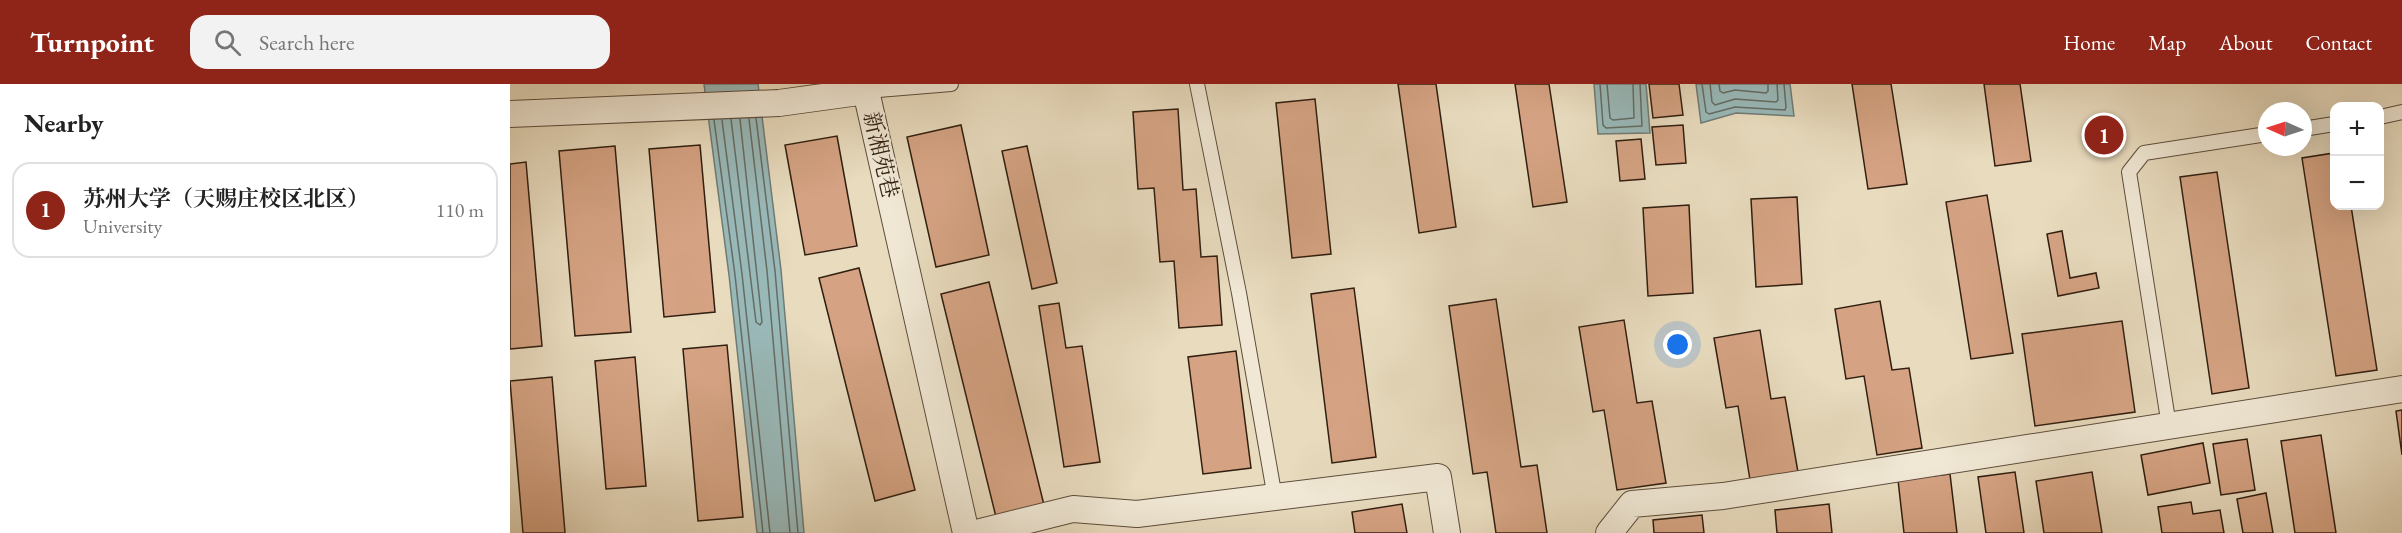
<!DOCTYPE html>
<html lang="en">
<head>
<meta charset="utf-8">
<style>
	body { margin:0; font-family:"EB Garamond","Noto Serif SC",serif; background:#f2f2f2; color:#222 }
	.controls { position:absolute; right:18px; top:18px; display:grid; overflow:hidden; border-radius:12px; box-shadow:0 6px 24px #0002 }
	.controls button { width:54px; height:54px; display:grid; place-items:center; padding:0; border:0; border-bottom:2px solid #e0e0e0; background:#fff; color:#222; font:30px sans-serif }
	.compass { position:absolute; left:1748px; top:18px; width:54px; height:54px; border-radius:50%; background:#fff; box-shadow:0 6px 24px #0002; rotate:273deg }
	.you { position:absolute; left:1168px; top:261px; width:21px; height:21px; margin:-15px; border:4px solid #fff; border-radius:50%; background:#1a73e8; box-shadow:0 0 0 9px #1a73e833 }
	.badge { display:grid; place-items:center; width:39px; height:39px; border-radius:50%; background:#8f2418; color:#fff; font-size:20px; font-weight:700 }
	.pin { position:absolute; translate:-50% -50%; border:3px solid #fff; box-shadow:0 2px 6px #0006 }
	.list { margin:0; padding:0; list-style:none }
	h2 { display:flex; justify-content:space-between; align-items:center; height:78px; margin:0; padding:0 24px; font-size:26px }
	h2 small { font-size:20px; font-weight:400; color:#767676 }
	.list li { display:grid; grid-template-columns:39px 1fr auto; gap:18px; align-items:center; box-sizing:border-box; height:96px; margin:0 12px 12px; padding:0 12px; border:2px solid #e0e0e0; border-radius:18px }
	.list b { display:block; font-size:22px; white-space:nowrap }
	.list p { margin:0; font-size:20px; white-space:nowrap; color:#767676 }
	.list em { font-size:20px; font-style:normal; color:#767676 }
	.icon { flex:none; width:33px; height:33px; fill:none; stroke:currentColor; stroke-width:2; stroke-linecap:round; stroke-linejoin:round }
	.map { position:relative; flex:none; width:1892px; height:449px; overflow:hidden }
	header { display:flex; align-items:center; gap:36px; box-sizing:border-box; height:84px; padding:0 30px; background:#8f2418; color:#fff }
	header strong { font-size:28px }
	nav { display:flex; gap:33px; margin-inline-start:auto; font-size:21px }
	.search { width:420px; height:54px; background:#f2f2f2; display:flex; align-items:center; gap:15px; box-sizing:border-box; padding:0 21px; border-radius:18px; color:#767676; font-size:22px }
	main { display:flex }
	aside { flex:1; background:#fff }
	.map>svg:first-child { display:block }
	.water { fill:#99b9b9; stroke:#6f7b75; stroke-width:1.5 }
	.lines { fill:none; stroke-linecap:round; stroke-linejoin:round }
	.shore { stroke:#646c64; stroke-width:1.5 }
	.building { fill:#d5a383; stroke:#301e10; stroke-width:1.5 }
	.service-casing { stroke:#5e4d3c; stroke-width:16 }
	.minor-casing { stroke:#5e4d3c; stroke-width:28 }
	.service { stroke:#f0e8d5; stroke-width:14 }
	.minor { stroke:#f0e8d5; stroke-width:26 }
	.labels { text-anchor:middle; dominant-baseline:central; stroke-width:4.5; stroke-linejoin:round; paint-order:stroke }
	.street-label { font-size:22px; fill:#301e10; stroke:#f0e8d5 }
</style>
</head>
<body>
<header>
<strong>Turnpoint</strong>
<div class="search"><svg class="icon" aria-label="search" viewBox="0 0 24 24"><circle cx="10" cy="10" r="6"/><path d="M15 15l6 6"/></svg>Search here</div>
<nav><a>Home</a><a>Map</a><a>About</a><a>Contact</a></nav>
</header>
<main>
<aside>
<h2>Nearby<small></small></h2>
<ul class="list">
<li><span class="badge">1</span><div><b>苏州大学（天赐庄校区北区）</b><p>University</p></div><em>110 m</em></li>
</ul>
</aside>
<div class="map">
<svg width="1892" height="449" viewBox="0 0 1892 449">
	<rect width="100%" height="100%" fill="#e8dbbe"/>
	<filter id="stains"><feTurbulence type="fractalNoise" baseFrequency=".00333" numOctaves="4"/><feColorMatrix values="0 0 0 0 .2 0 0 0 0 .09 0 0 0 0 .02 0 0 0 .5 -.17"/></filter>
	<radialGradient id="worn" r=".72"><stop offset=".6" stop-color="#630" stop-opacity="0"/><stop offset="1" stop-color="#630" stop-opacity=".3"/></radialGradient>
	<path class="water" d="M194,0H248L271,186L294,449H247L219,191Z
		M1084,0H1136L1140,49L1088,50Z
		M1186,0H1280L1284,32L1226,29L1191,39Z"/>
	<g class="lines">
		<path class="shore" d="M1090,0L1093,41L1096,44L1132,42L1130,0
			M1097,0L1100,34L1103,36L1124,34L1123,0
			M1192,0L1196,28L1199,30L1225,23L1275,26L1276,23L1274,0
			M1200,0L1202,18L1205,21L1225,15L1266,18L1268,16L1267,0
			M1209,0L1210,7L1213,9L1225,6L1256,9L1258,7V0
			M246,34L265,187L288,449
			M221,35L246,238L250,241L252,238L230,35
			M239,35L257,187L280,449
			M204,36L225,191L253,449
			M212,36L232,190L260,449"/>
	</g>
	<path class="building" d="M888,0H926L946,143L909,149Z
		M1005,0H1039L1057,118L1023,123Z
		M1139,0H1169L1173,31L1143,34Z
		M1342,0H1381L1397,100L1358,105Z
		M1474,0H1510L1521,77L1485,82Z
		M805,15L821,170L782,174L766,19Z
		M668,25L673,106L686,105L691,173L707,172L712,241L669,244L664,177L650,178L644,104L628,105L623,28Z
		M451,41L479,171L426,183L397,53Z
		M1173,41L1176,79L1146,81L1142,43Z
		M327,52L347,162L295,171L275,61Z
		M1131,55L1135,95L1110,97L1106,57Z
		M190,61L205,228L154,233L139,65Z
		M105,62L121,248L65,252L49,67Z
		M517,62L547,199L522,205L492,67Z
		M1824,69V122H1841L1867,286L1826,292L1792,74Z
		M16,78L32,262L0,265V80Z
		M1707,88L1739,304L1702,310L1670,93Z
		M1477,111L1503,269L1461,275L1436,118Z
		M1287,113L1292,200L1246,203L1241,115Z
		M1179,121L1183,209L1138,212L1133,124Z
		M1552,147L1560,194L1586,189L1589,204L1548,212L1537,150Z
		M349,184L405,406L365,417L309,194Z
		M479,198L534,421L486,433L431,210Z
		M844,204L866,373L822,379L801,210Z
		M986,215L1011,383L1027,381L1037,449H986L977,388L963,390L939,222Z
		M1370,217L1382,286L1399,284L1412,364L1367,371L1354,292L1336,295L1325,225Z
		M549,219L556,264L572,262L590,378L554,383L529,222Z
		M1114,236L1127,319L1142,317L1156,399L1107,406L1094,326L1083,328L1069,243Z
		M1612,237L1625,328L1525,342L1512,250Z
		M1250,246L1261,315L1275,313L1289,394L1241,402L1228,322L1216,324L1204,254Z
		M217,261L233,433L188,437L173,265Z
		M726,267L741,384L693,390L678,273Z
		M125,273L136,402L96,405L85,277Z
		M42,293L55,449H13L0,297Z
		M1892,326V371L1886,327Z
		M1811,351L1826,449H1785L1771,357Z
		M1737,355L1745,406L1711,411L1703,360Z
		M1693,359L1700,399L1638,411L1631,371Z
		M1505,388L1514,449H1476L1468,393Z
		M1582,388L1592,449H1534L1526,397Z
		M1440,390L1447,449H1394L1388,396Z
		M1756,409L1763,449H1733L1727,415Z
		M1681,418L1683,430L1710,426L1714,449H1652L1648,423Z
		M892,420L897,449H845L842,428Z
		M1319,420L1322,449H1267L1265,426Z
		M1192,431L1194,449H1144L1143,436Z"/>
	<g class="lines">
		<defs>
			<path id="service" d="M687,0L729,209L765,414
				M356,7L441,0
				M1870,33L1892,28
				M1793,45L1824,40
				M1659,342L1619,88L1634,69L1757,50"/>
			<path id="minor" d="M0,30L269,19L356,7L456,449
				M466,449L563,425L627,430L928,393L937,449
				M1099,449L1122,420L1213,412L1892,305"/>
		</defs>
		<use href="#service" class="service-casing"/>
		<use href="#minor" class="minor-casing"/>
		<use href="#service" class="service"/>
		<use href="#minor" class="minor"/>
	</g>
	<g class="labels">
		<g class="street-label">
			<text transform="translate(371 71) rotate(77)">新湘苑巷</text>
		</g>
	</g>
	<rect width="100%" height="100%" filter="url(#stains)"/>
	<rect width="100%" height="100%" fill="url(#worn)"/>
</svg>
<div class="controls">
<button>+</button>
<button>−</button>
</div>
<svg class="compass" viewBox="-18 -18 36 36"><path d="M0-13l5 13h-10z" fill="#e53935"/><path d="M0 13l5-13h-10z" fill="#767676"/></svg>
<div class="you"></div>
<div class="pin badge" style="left:1594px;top:51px">1</div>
</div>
</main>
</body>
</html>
